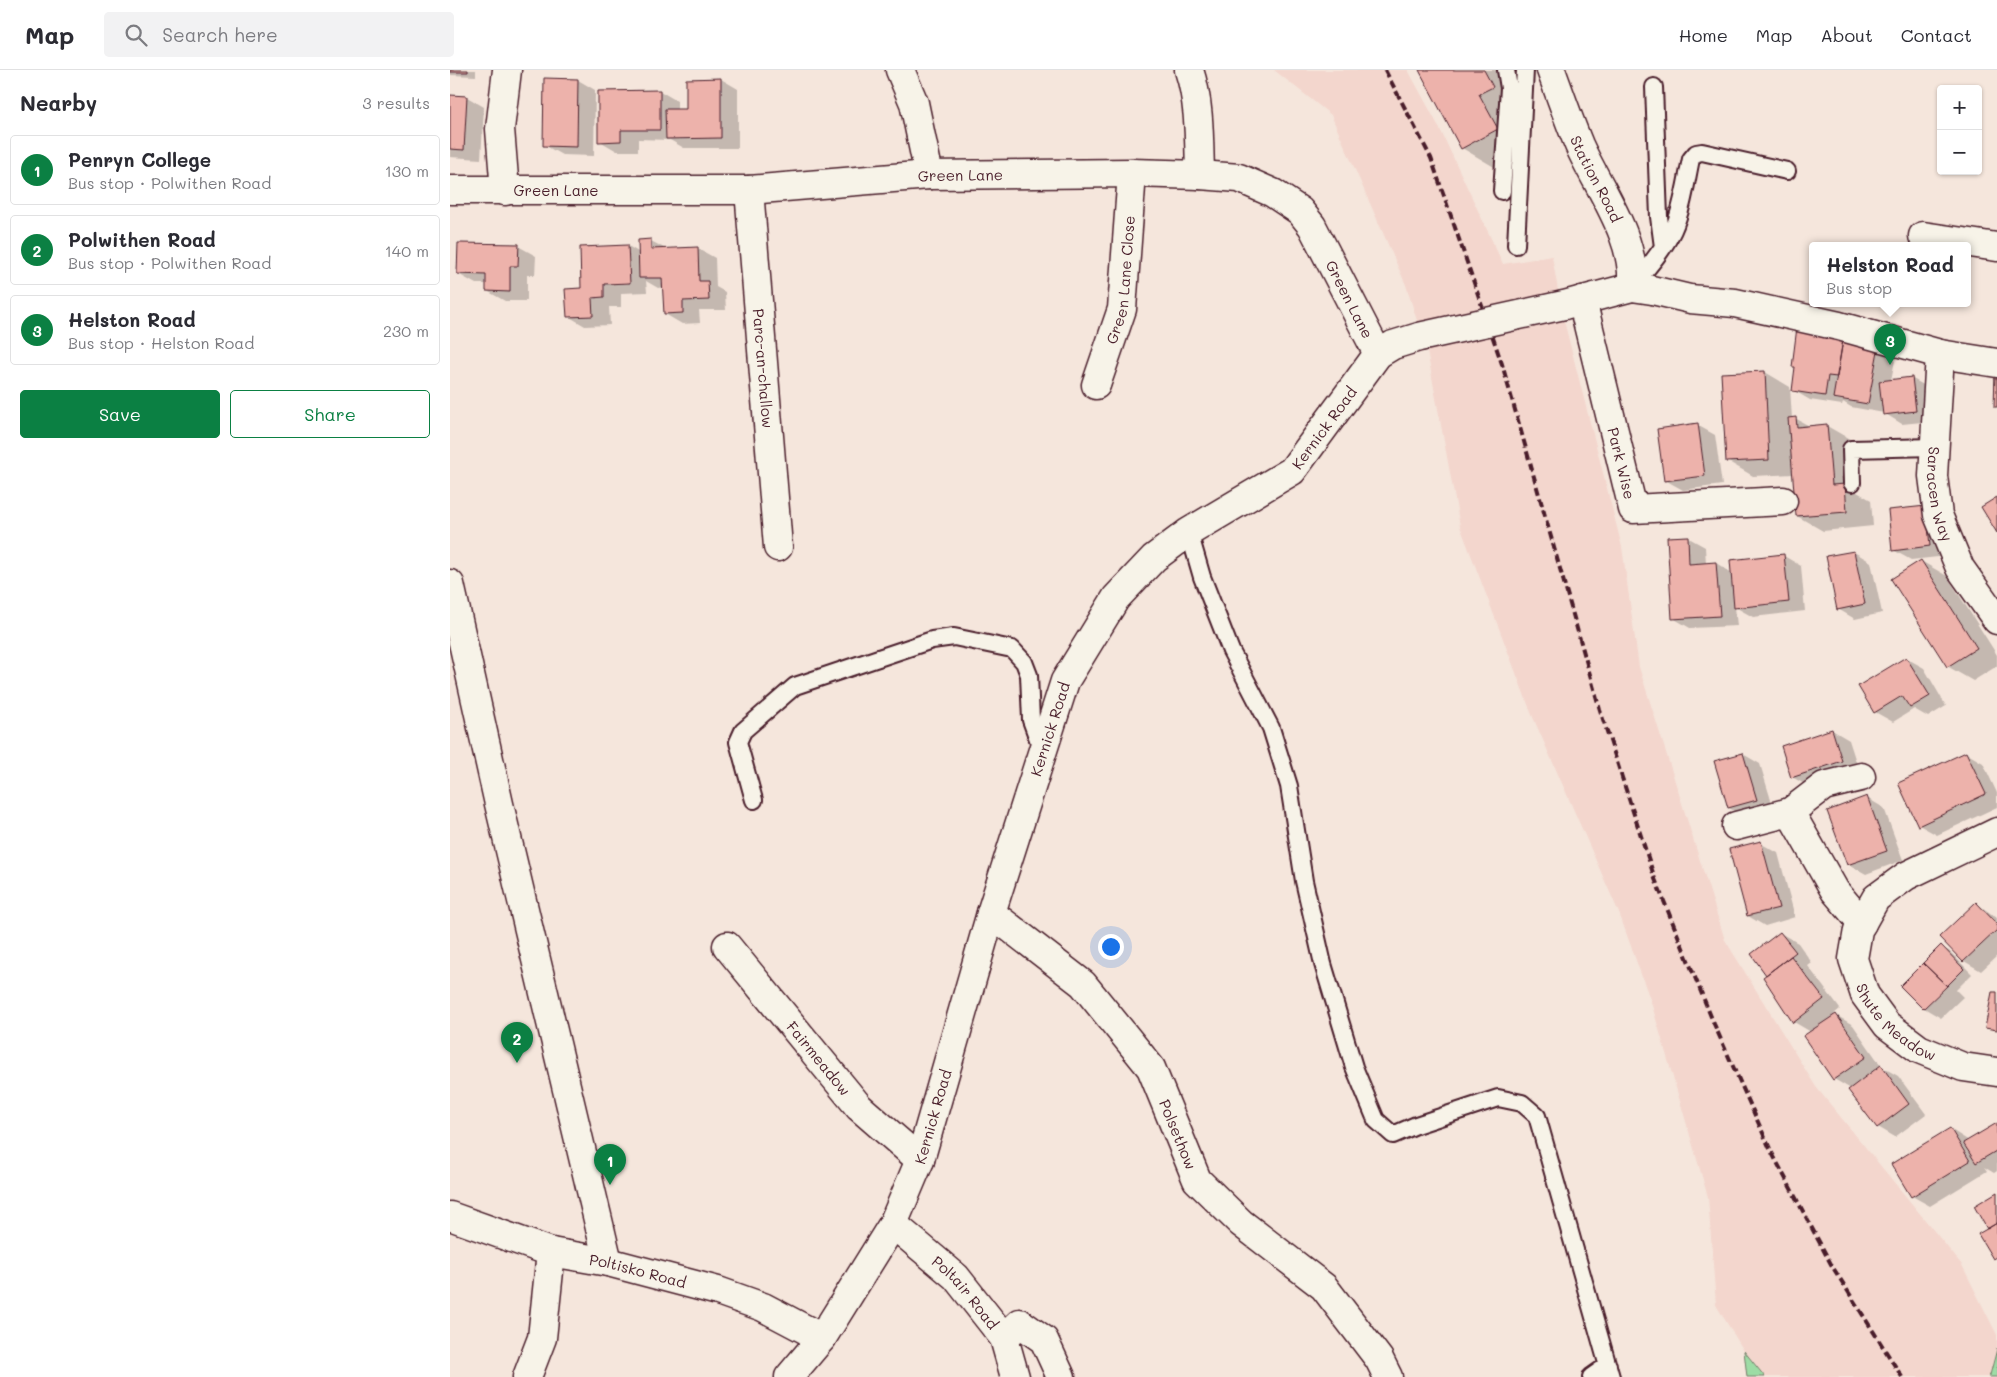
<!DOCTYPE html>
<html lang="en">
<head>
<meta charset="utf-8">
<style>
	body { margin:0; font-family:Mali,sans-serif; background:#f2f2f3; color:#2b2b33 }
	.controls { position:absolute; right:15px; top:15px; display:grid; overflow:hidden; border-radius:5px; box-shadow:0 1px 4px #0004 }
	.controls button { width:45px; height:45px; display:grid; place-items:center; padding:0; border:0; border-bottom:1px solid #e1e1e2; background:#fff; color:#2b2b33; font:25px sans-serif }
	.you { position:absolute; left:660px; top:876px; width:18px; height:18px; margin:-12px; border:4px solid #fff; border-radius:50%; background:#1a73e8; box-shadow:0 0 0 8px #1a73e833 }
	.badge { display:grid; place-items:center; width:32px; height:32px; border-radius:50%; background:#0b8043; color:#fff; font-size:16px; font-weight:700 }
	.pin { position:absolute; translate:-50% -41px; filter:drop-shadow(0 1px 2px #0008) }
	.pin::after { content:''; position:absolute; top:26px; width:18px; height:15px; background:inherit; clip-path:polygon(0 0,100% 0,50% 100%) }
	.popup { position:absolute; left:1359px; top:172px; width:162px; height:65px; box-sizing:border-box; display:grid; place-content:center; border-radius:5px; background:#fff; filter:drop-shadow(0 1px 4px #0005); font-size:16px; white-space:nowrap; color:#7c7c81 }
	.popup b { font-size:19px; color:#2b2b33 }
	.popup::after { content:''; position:absolute; left:50%; top:100%; margin-left:-10px; border:10px solid transparent; border-top-color:#fff }
	.list { margin:0; padding:0; list-style:none }
	h2 { display:flex; justify-content:space-between; align-items:center; height:65px; margin:0; padding:0 20px; font-size:21px }
	h2 small { font-size:16px; font-weight:400; color:#7c7c81 }
	.list li { display:grid; grid-template-columns:32px 1fr auto; gap:15px; align-items:center; box-sizing:border-box; height:70px; margin:0 10px 10px; padding:0 10px; border:1px solid #e1e1e2; border-radius:5px }
	.list b { display:block; font-size:19px; white-space:nowrap }
	.list p { margin:0; font-size:16px; white-space:nowrap; color:#7c7c81 }
	.list em { font-size:16px; font-style:normal; color:#7c7c81 }
	.actions { display:flex; gap:10px; padding:15px 20px }
	.actions a { flex:1; padding:11px 0; border:1px solid #0b8043; border-radius:5px; text-align:center; font-size:18px; color:#0b8043 }
	.actions .main { background:#0b8043; color:#fff }
	.icon { flex:none; width:28px; height:28px; fill:none; stroke:currentColor; stroke-width:2; stroke-linecap:round; stroke-linejoin:round }
	.map { position:relative; flex:none; width:1547px; height:1307px; overflow:hidden }
	header { display:flex; align-items:center; gap:30px; box-sizing:border-box; height:70px; padding:0 25px; background:#fff; border-bottom:1px solid #e1e1e2 }
	header strong { font-size:24px }
	nav { display:flex; gap:28px; margin-inline-start:auto; font-size:18px }
	.search { width:350px; height:45px; background:#f2f2f3; display:flex; align-items:center; gap:12px; box-sizing:border-box; padding:0 18px; border-radius:5px; color:#7c7c81; font-size:19px }
	main { display:flex }
	aside { flex:1; background:#fff }
	.map>svg:first-child { display:block }
	.built { fill:#f3d6cd }
	.green { fill:#9ddca5; stroke:#747e68 }
	.shadow { fill:#0003 }
	.building { fill:#edb2ab; stroke:#4a1f2b }
	.lines { fill:none; stroke-linecap:round; stroke-linejoin:round }
	.lane-casing { stroke:#4a1f2b; stroke-width:20 }
	.street-casing { stroke:#4a1f2b; stroke-width:31 }
	.secondary-casing { stroke:#4a1f2b; stroke-width:31 }
	.lane { stroke:#f7f3e8; stroke-width:16 }
	.street { stroke:#f7f3e8; stroke-width:28 }
	.secondary { stroke:#f7f3e8; stroke-width:28 }
	.rail { stroke:#4a1f2b; stroke-width:4; stroke-dasharray:8 4; stroke-linecap:butt }
	.secondary-bridge-casing { stroke:#4a1f2b; stroke-width:31; stroke-linecap:butt }
	.secondary-bridge { stroke:#f7f3e8; stroke-width:28 }
	.labels { text-anchor:middle; dominant-baseline:central; stroke-width:4; stroke-linejoin:round; paint-order:stroke }
	.street-label { font-size:15px; fill:#4a1f2b; stroke:#f7f3e8 }
</style>
</head>
<body>
<header>
<strong>Map</strong>
<div class="search"><svg class="icon" aria-label="search" viewBox="0 0 24 24"><circle cx="10" cy="10" r="6"/><path d="M15 15l6 6"/></svg>Search here</div>
<nav><a>Home</a><a>Map</a><a>About</a><a>Contact</a></nav>
</header>
<main>
<aside>
<h2>Nearby<small>3 results</small></h2>
<ul class="list">
<li><span class="badge">1</span><div><b>Penryn College</b><p>Bus stop · Polwithen Road</p></div><em>130 m</em></li>
<li><span class="badge">2</span><div><b>Polwithen Road</b><p>Bus stop · Polwithen Road</p></div><em>140 m</em></li>
<li><span class="badge">3</span><div><b>Helston Road</b><p>Bus stop · Helston Road</p></div><em>230 m</em></li>
</ul>
<div class="actions"><a class="main">Save</a><a>Share</a></div>
</aside>
<div class="map">
<svg width="1547" height="1307" viewBox="0 0 1547 1307">
	<rect width="100%" height="100%" fill="#f5e6dc"/>
	<filter id="ink" filterUnits="userSpaceOnUse"><feTurbulence type="fractalNoise" baseFrequency=".02" numOctaves="2"/><feDisplacementMap in="SourceGraphic" scale="10" xChannelSelector="R" yChannelSelector="G"/><feConvolveMatrix kernelMatrix="1 2 1 2 8 2 1 2 1" color-interpolation-filters="sRGB"/></filter>
	<g filter="url(#ink)">
		<path class="built" d="M824,0H958L989,57L1053,194L1102,186L1112,243L1172,477L1189,597L1275,870L1366,1017L1512,1195L1547,1265V1279L1540,1306L1538,1307H1315L1294,1281L1266,1235L1258,1127L1201,932L1169,843L1082,645L1010,456L978,286L956,215L881,45Z"/>
		<path class="green" d="M1547,1279V1307H1538L1540,1305Z
			M1294,1281L1315,1307H1297Z"/>
		<path class="shadow" d="M0,0H26V6L0,5Z
			M971,0H1056L1062,44L1081,79L1046,98L1012,78Z
			M95,9L128,10L145,20L144,86L112,85L94,75Z
			M271,9L288,19V78H234L220,70L188,69V81H167L150,71L210,21L227,31V40H238Z
			M0,26L17,27L34,37L31,89L0,87Z
			M201,171L216,179L247,178L265,188L266,217L275,222L276,240H249L250,253L232,254L215,244L214,217L208,218L196,211L197,222L171,223V237H159L160,255L135,256L118,246L132,219L131,178L178,176L190,183Z
			M68,176L86,186L85,205H77V231H55L37,221L38,214H26L8,204Z
			M1349,259L1447,281L1441,310L1461,308L1479,318L1482,351L1452,354L1434,343L1401,337L1393,332L1392,335L1360,330L1343,320L1346,298L1343,296Z
			M1315,302L1340,317L1342,349L1345,348L1361,357L1377,356L1403,371L1407,422L1421,430L1423,456L1373,461L1347,446L1344,404L1303,406L1277,391Z
			M1247,355L1265,365L1272,415L1233,420L1215,410Z
			M1476,437L1497,486L1461,490L1443,480Z
			M1237,467L1255,477L1256,494L1266,493L1282,503L1334,486L1351,496L1355,541L1303,547L1285,537L1287,556L1240,558L1223,548Z
			M1404,482L1421,492L1432,543L1405,549L1388,539Z
			M1471,491L1497,506L1547,585V596L1523,611L1497,596Z
			M1456,588L1474,598L1496,636L1478,647L1464,639L1443,652L1425,642Z
			M1382,660L1399,670L1409,701L1360,717L1342,707Z
			M1516,683L1533,693L1547,723V737L1487,765L1469,755Z
			M1293,684L1310,694L1324,740L1296,748L1279,738Z
			M1417,728L1434,738L1453,790L1416,804L1398,794Z
			M1310,773L1328,783L1345,847L1315,856L1298,846Z
			M1526,833L1547,848V886L1531,901L1514,891Z
			M1330,863L1348,873L1362,893L1358,896L1390,939L1384,944L1403,955L1432,997L1448,1006L1476,1044L1445,1067L1428,1057L1401,1019L1384,1009L1361,962L1344,952L1315,907L1318,905Z
			M1491,877L1499,881L1522,904L1506,920L1513,927L1491,948L1474,938Z
			M1547,1054V1101L1544,1103L1534,1097L1537,1101L1480,1136L1462,1126L1500,1059L1519,1071Z"/>
		<path class="building" d="M0,0H18V2H0Z
			M969,0H1034L1043,17L1029,24L1048,59L1011,79Z
			M94,8L128,9L127,77L93,76Z
			M271,8V68L216,69L215,39H236V9Z
			M210,20V60H171V71L148,72V21Z
			M0,25L17,26L14,80L0,79Z
			M201,169V179L248,177L249,211H258L259,230L233,231V243L214,244L212,208H189L188,170Z
			M8,173L69,174L68,196H60V222L36,221V205L7,204Z
			M178,175L180,213L154,214V227L142,228L143,246L117,247L115,219L131,218L130,177Z
			M1347,257L1394,264L1387,307L1378,306L1375,326L1342,321L1345,297H1342Z
			M1394,264L1430,270L1418,334L1383,328Z
			M1315,301L1319,390L1276,392L1271,303Z
			M1545,302H1547V337H1544Z
			M1462,307L1466,341L1433,345L1429,311Z
			M1346,347L1347,357L1377,354L1382,415L1395,414L1397,442L1346,446L1338,348Z
			M1248,353L1255,406L1214,411L1207,359Z
			M1547,427V463L1531,437Z
			M1476,436L1480,476L1442,481L1438,440Z
			M1238,466L1239,494L1266,492L1270,546L1222,549L1217,467Z
			M1404,481L1415,534L1387,540L1376,486Z
			M1334,484L1339,532L1284,538L1280,490Z
			M1471,490L1527,578L1497,597L1441,509Z
			M1456,587L1480,626L1460,638L1452,626L1424,643L1408,616Z
			M1382,659L1392,691L1341,708L1331,676Z
			M1516,682L1536,724L1468,756L1448,713Z
			M1293,683L1307,730L1278,738L1264,691Z
			M1417,726L1437,781L1397,795L1377,741Z
			M1311,771L1329,838L1297,846L1279,779Z
			M1526,832L1547,854V860L1513,892L1489,867Z
			M1330,862L1346,882L1316,905L1301,884Z
			M1491,875L1514,899L1497,916L1473,893Z
			M1341,886L1374,929L1343,953L1313,907Z
			M1473,893L1497,916L1473,939L1450,916Z
			M1542,922H1547V960L1535,958Z
			M1386,944L1416,987L1383,1010L1353,966Z
			M1431,995L1459,1034L1427,1058L1398,1020Z
			M1547,1053V1083L1546,1081L1526,1093L1513,1073Z
			M1500,1058L1520,1091L1461,1127L1441,1094Z
			M1547,1122V1153L1537,1159L1524,1136Z
			M1547,1153V1186L1543,1189L1528,1164Z"/>
		<g class="lines">
			<defs>
				<path id="lane" d="M1204,17L1209,147L1213,177
					M1052,121L1059,18L1056,0
					M1066,175L1075,0
					M1182,217C1196,199 1213,181 1223,160C1233,138 1236,112 1241,89L1246,83L1252,82L1337,101
					M1402,413L1401,379L1484,377
					M739,462L752,507L781,581L821,658L839,716L854,811L873,894L904,997L926,1050L943,1065L966,1055L1048,1028L1072,1033L1087,1046L1161,1307
					M304,730L288,672L293,661L345,616L482,570L504,567L562,579L574,592L579,605L581,650L592,680
					M1141,1307L1158,1295"/>
				<g id="street">
					<path d="M450,0L464,33L479,105"/>
					<path d="M739,0C750,33 749,71 750,105"/>
					<path id="s1" d="M0,120H299L479,105L682,103L750,105L789,108L823,123L850,141L862,156L928,284"/>
					<path id="s2" d="M299,120L328,477"/>
					<path d="M55,121L50,59L57,0"/>
					<path d="M1473,166L1547,177"/>
					<path id="s3" d="M1132,230L1183,439L1333,431"/>
					<path id="s4" d="M1490,284L1483,406L1488,445L1510,498L1547,550"/>
					<path id="s5" d="M646,315L672,239L682,103"/>
					<path d="M0,514L49,734L158,1192"/>
					<path d="M1340,742L1385,821L1412,853"/>
					<path d="M1286,756L1340,742L1374,716L1411,707"/>
					<path id="s6" d="M1547,762L1456,806L1426,828L1408,860L1403,889L1415,925L1437,955L1469,979L1513,997L1547,1002"/>
					<path id="s7" d="M541,843L633,914L701,998L747,1110L791,1153L874,1217L929,1289L938,1307"/>
					<path id="s8" d="M277,876L409,1037L470,1090"/>
					<path id="s9" d="M0,1146L101,1182L158,1192L268,1221L313,1237L372,1268"/>
					<path id="s10" d="M443,1154L506,1207L554,1268L565,1307"/>
					<path d="M554,1268L570,1253L594,1270L611,1307"/>
					<path d="M77,1307L92,1268L101,1182"/>
				</g>
				<g id="secondary">
					<path id="s11" d="M1101,0C1110,25 1119,51 1129,75C1149,120 1186,167 1182,217"/>
					<path d="M1114,235L1182,217L1202,220L1240,229L1285,233L1389,256L1490,284L1547,293"/>
					<path id="s12" d="M339,1307L372,1268L443,1154L470,1090L541,843L615,611L666,528L704,488L739,462L842,401L928,284L943,275L969,267"/>
				</g>
			</defs>
			<use href="#lane" class="lane-casing"/>
			<use href="#street" class="street-casing"/>
			<use href="#secondary" class="secondary-casing"/>
			<use href="#lane" class="lane"/>
			<use href="#street" class="street"/>
			<use href="#secondary" class="secondary"/>
			<path class="rail" d="M935,0L981,88L1052,294L1150,640L1205,809L1264,954L1321,1081L1382,1196L1452,1307"/>
			<defs>
				<path id="secondary-bridge" d="M969,267L1114,235"/>
			</defs>
			<use href="#secondary-bridge" class="secondary-bridge-casing"/>
			<use href="#secondary-bridge" class="secondary-bridge"/>
		</g>
	</g>
	<g class="labels">
		<g class="street-label">
			<text stroke="none"><textPath href="#s1" startOffset="511">Green Lane</textPath></text>
			<text stroke="none"><textPath href="#s11" startOffset="118">Station Road</textPath></text>
			<text stroke="none"><textPath href="#s1" startOffset="106">Green Lane</textPath></text>
			<text stroke="none"><textPath href="#s5" startOffset="109">Green Lane Close</textPath></text>
			<text stroke="none"><textPath href="#s1" startOffset="961">Green Lane</textPath></text>
			<text stroke="none"><textPath href="#s2" startOffset="179">Parc-an-challow</textPath></text>
			<text stroke="none"><textPath href="#s12" startOffset="1125">Kernick Road</textPath></text>
			<text stroke="none"><textPath href="#s3" startOffset="168">Park Wise</textPath></text>
			<text stroke="none"><textPath href="#s4" startOffset="141">Saracen Way</textPath></text>
			<text stroke="none"><textPath href="#s12" startOffset="705">Kernick Road</textPath></text>
			<text stroke="none"><textPath href="#s6" startOffset="284">Shute Meadow</textPath></text>
			<text stroke="none"><textPath href="#s8" startOffset="145">Fairmeadow</textPath></text>
			<text stroke="none"><textPath href="#s12" startOffset="300">Kernick Road</textPath></text>
			<text stroke="none"><textPath href="#s7" startOffset="296">Polsethow</textPath></text>
			<text stroke="none"><textPath href="#s9" startOffset="196">Poltisko Road</textPath></text>
			<text stroke="none"><textPath href="#s10" startOffset="100">Poltair Road</textPath></text>
		</g>
	</g>
</svg>
<div class="controls">
<button>+</button>
<button>−</button>
</div>
<div class="you"></div>
<div class="pin badge" style="left:160px;top:1115px">1</div>
<div class="pin badge" style="left:67px;top:993px">2</div>
<div class="pin badge" style="left:1440px;top:295px">3</div>
<div class="popup"><b>Helston Road</b>Bus stop</div>
</div>
</main>
</body>
</html>
